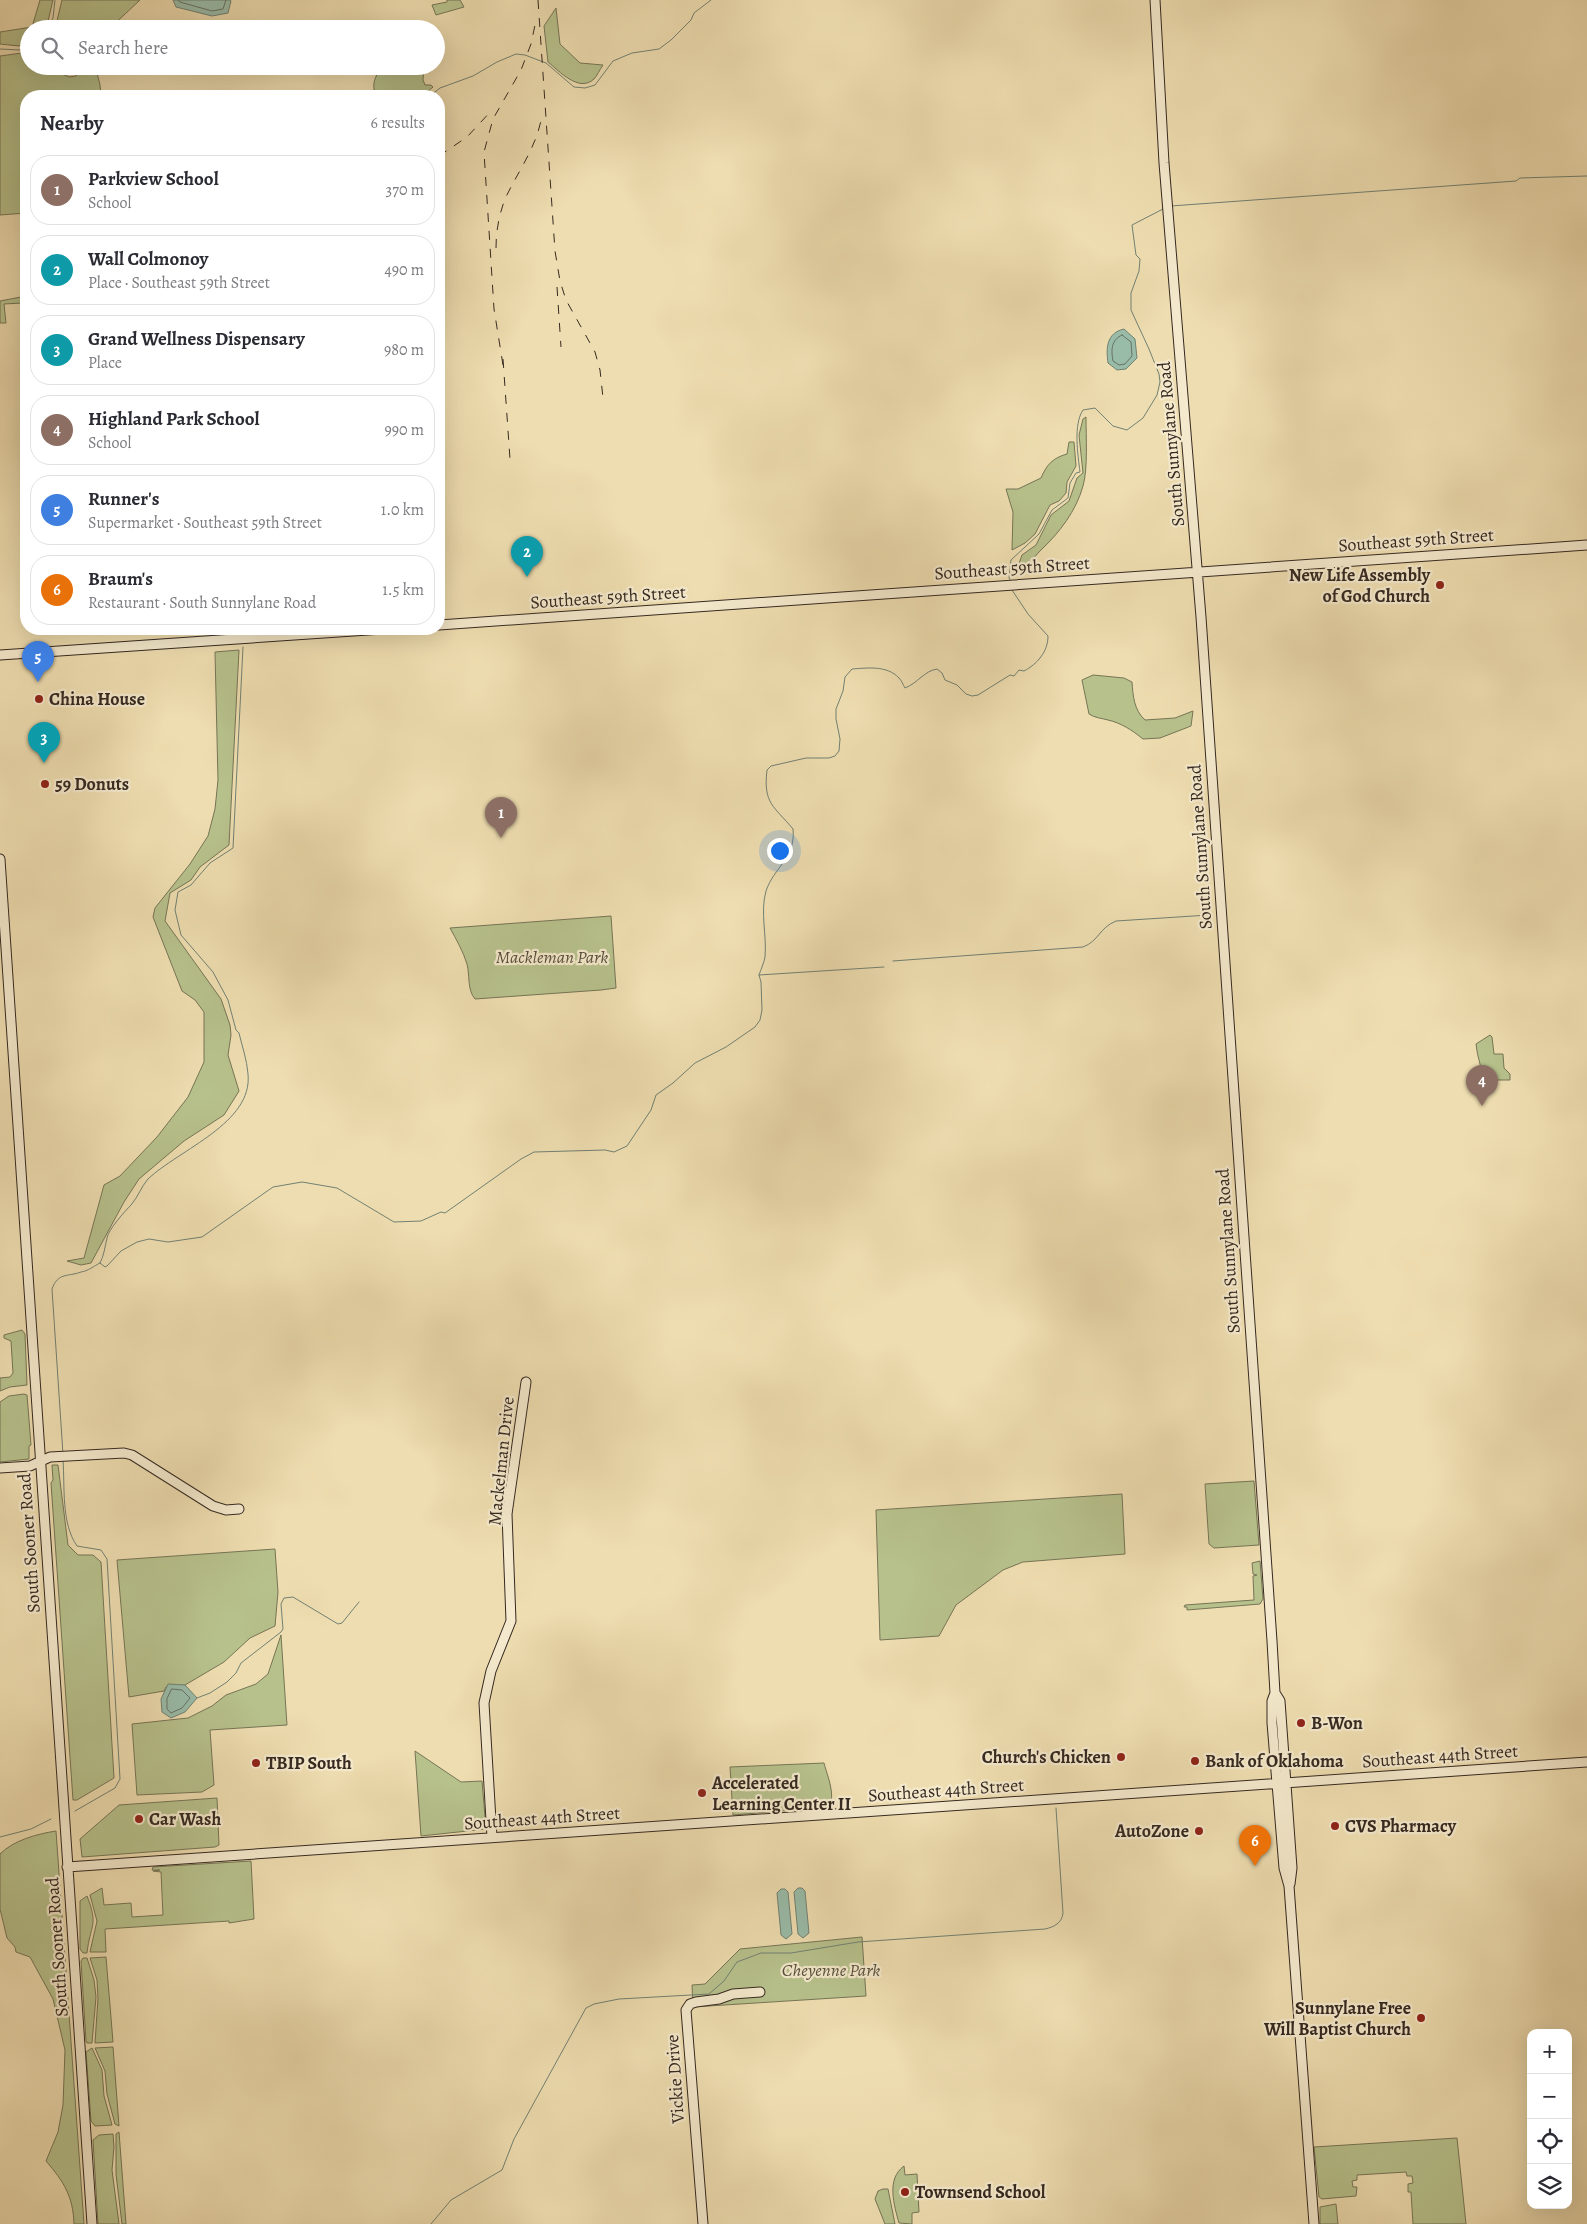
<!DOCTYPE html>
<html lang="en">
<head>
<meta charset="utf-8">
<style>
	body { margin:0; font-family:Alegreya,serif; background:#f2f2f3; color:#2b2b33 }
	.controls { position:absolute; right:15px; bottom:15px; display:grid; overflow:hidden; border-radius:10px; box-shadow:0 5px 20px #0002 }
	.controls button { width:45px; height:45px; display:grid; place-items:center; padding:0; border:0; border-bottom:1px solid #e1e1e2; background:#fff; color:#2b2b33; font:25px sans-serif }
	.you { position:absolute; left:779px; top:850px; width:18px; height:18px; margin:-12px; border:4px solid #fff; border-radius:50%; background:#1a73e8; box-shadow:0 0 0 8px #1a73e833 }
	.badge { display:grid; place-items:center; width:32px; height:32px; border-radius:50%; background:#ea580c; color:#fff; font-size:16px; font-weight:700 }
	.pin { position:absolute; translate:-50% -41px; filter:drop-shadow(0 1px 2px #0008) }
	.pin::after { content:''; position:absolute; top:26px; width:18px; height:15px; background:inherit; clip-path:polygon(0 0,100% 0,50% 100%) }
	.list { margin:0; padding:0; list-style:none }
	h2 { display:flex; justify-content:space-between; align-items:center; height:65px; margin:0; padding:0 20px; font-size:21px }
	h2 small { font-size:16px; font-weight:400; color:#7c7c81 }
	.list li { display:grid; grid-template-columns:32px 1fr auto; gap:15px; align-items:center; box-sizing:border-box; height:70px; margin:0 10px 10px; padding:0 10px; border:1px solid #e1e1e2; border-radius:20px }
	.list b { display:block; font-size:19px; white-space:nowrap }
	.list p { margin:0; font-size:16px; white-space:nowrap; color:#7c7c81 }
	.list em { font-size:16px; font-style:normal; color:#7c7c81 }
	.icon { flex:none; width:28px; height:28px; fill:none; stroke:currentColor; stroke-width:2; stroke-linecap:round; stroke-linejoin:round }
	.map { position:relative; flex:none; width:1587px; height:2224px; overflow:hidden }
	.search { position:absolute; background:#fff; box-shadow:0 5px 20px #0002; left:20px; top:20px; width:425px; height:55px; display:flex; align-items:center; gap:12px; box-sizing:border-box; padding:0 18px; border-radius:28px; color:#7c7c81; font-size:19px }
	.panel { position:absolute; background:#fff; box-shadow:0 5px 20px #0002; left:20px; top:90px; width:425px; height:545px; border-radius:20px }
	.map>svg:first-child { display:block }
	.green { fill:#b7c18c; stroke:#767556 }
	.water { fill:#99bca9; stroke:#718173 }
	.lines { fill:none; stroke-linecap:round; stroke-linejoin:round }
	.shore { stroke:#677265; stroke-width:1 }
	.stream { stroke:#718173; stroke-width:1 }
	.secondary-casing { stroke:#352921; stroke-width:11 }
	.secondary { stroke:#f4e9cc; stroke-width:9 }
	.rail { stroke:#352921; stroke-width:1; stroke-dasharray:9 9; stroke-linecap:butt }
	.poi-dot { fill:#8f2418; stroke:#f4e9cc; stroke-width:2 }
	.labels { text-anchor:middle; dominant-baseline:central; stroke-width:4.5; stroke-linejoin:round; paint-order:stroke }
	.street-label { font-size:18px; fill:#352921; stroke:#f4e9cc }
	.poi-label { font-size:18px; font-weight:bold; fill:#352921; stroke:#f4e9cc; text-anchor:start }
	.park-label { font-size:18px; font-style:italic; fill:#564f3c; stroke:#f4e9cc }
</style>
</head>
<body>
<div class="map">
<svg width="1587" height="2224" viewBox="0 0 1587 2224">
	<rect width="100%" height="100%" fill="#eeddb0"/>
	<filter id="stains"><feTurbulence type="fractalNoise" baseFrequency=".004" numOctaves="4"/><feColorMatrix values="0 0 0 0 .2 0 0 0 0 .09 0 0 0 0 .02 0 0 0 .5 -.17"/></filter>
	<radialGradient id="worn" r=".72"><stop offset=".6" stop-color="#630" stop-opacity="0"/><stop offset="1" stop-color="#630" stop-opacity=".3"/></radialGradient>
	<path class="green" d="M40,0H53L48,21L42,29H29V41L19,46L0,44V32L32,27Z
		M62,0H140L109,29H55Z
		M447,0H460L464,7L436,15L432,5L447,2Z
		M556,8L560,44L580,63L603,65C600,69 597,76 594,79C579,93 559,71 548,62L544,26Z
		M29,52V66H58V72L69,77L76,76L81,66H98L96,69L100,85L101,96H26V213L0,215V56Z
		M382,66H424L423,80L425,85H431L433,87L422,96H376C371,84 375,77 382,66Z
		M26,296V316L24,318L22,303L4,304L6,323H0V301Z
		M1086,417C1086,436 1088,469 1083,486C1076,511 1060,532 1041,550C1033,558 1028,567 1016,572L1022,555L1036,545L1051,515L1069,501L1077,478L1083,473L1079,435L1083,419Z
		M1069,442H1074L1076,466L1067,482L1066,493L1059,501L1050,505L1035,534L1025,543L1012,550L1013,512L1006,489H1018L1041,478C1047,464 1053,458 1067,454Z
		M239,650L229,845L200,867L191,880L170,893L165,921L221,999L230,1025L231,1035L228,1055L239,1091L224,1115L184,1141L139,1179L124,1202L91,1263L81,1265L67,1261L84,1258L104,1185L120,1176L157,1137L188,1097L204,1062V1012L195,1000L182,991L153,917L155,908L190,864L208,836L215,809L218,780L215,652Z
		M1093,675L1124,678L1132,682C1133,696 1134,710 1145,720L1175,718L1193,711L1191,726L1160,738L1143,739C1132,730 1121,723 1108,720C1101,718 1095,718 1089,714L1082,680Z
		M611,916L616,988L601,990L475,999C467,990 470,975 467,964C463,951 456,939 450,928Z
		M1490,1035L1492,1037L1494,1054H1503L1504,1068L1510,1074V1080H1483C1482,1067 1477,1057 1476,1044Z
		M22,1330L25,1334L27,1385L10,1387L0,1391V1378L10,1377L13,1373L11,1341L4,1338V1335Z
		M24,1394L27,1395L31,1445L29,1446V1459L0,1462V1402L9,1396Z
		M52,1465H58L68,1545L78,1555H93L101,1562L114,1778L77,1800H73L51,1483L53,1480Z
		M1254,1481L1259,1545L1214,1548L1209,1544L1205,1484Z
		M1122,1494L1125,1554L1023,1562L1003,1570L956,1605L939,1636L880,1640L876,1510Z
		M275,1549L278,1592L275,1626L250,1638L224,1662L185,1685L166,1687L164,1691L129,1697L117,1560Z
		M1260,1561L1263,1599L1260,1604L1187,1610V1607H1184L1185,1605L1254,1600L1253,1576L1257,1575L1253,1574L1252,1563Z
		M281,1635L287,1725L210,1730L214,1785L202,1792L137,1795L132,1724L188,1718L212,1706L226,1695L256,1684L268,1674Z
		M415,1751L461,1782L482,1781L486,1829L421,1836Z
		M824,1763C827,1775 836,1795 829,1807L733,1815L730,1767Z
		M217,1798L219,1845L215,1847L82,1857L80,1839L119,1805Z
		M56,1831L84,2224H74C73,2196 64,2182 46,2161L58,2132L63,2105L65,2050L53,1999L30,1957L16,1952L15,1947L7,1938L0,1909V1854C14,1840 37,1834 56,1831Z
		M251,1861L254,1919L229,1923V1921L105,1929L106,1952H90L97,1921L90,1895L102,1888L104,1905L131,1903L132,1917L163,1915L161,1872L153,1871L160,1870H152L153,1867Z
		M87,1896C99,1926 90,1925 87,1953H83L80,1949V1901Z
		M862,1937L866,1996L693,2007L692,1985L705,1984L740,1949Z
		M106,1957L113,2042L95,2043L98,1998L97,1980L90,1958Z
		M83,1958H87L94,1980L96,1997L92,2043H87L86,2041L81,1961Z
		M113,2047L119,2126L115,2124L107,2094L105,2071L95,2048Z
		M92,2048L102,2070L104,2096L112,2125L95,2126L91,2121L86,2052Z
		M119,2132L126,2224H122L116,2174V2134Z
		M113,2134L114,2147L112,2170L119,2224H98L93,2140L99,2135Z
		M1457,2138L1466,2224H1413L1411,2192H1408V2184L1413,2183L1412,2176H1407L1406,2172L1357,2175V2180L1352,2181L1353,2187H1357L1356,2196L1322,2199L1319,2197L1314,2147Z
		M904,2166L905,2175L917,2174L919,2212L912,2213V2224L899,2223C894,2205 886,2179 904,2166Z
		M883,2189H888L895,2224H885L875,2199L878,2191Z
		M1336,2204L1338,2224H1320V2207Z"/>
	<path class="water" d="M173,0H230L231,1L228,13L212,16L176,7Z
		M1124,329L1135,339L1137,358L1126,369L1117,370L1108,363C1106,349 1106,333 1124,329Z
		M168,1684L185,1685L197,1698L185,1712L171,1718L162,1712L161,1699Z
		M798,1888H802L805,1891L809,1933L803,1938L798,1934L794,1892Z
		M781,1889H785L788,1892L792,1934L786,1939L781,1935L777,1893Z"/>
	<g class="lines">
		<path class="shore" d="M178,0L180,2L212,11L223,9L226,0
			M1122,335L1131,342L1132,356L1125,364L1119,365L1113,361C1111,350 1111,340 1122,335Z
			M172,1689L182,1690L190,1698L182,1708L171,1713L167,1709V1699Z"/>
		<path class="stream" d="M47,29L53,18L55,0
			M0,49L20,50L29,47
			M430,96L440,88L473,76L497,62L516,54L525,55L546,63L574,87L585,88L595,85L613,61L632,53L659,49L671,40L691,20L694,13L711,0
			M1171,206L1516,181L1520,178L1587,176
			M1011,581L1009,578L1011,560L1039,534L1052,510L1068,498L1070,483L1076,473L1080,472C1078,455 1073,425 1083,410L1095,408L1113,426L1127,430L1143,418L1157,395L1160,382L1159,374L1149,349L1131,310V293L1139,271L1140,259L1136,255L1132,225L1163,209
			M239,629L241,630
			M893,961L1083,947C1099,941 1099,928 1116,921L1209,915
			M759,975L884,967
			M100,1263L105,1267L107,1266L121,1251L137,1242L149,1239L168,1242L202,1237L273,1187L302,1182L337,1188L394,1222L421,1221L441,1212L445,1213L521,1159L534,1152L605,1150L614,1152L627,1146L651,1110L656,1095L673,1083L695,1063L726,1047L755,1027L760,1020L762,1010L761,982L759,975C761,969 764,963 765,957C767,936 760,912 766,891C774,867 796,858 793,829C774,806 763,804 767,770L771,766L806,758H829L835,756L839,751L840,739L836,719V709L843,691L845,677L852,669C867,668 887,665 899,678C902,681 903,685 905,688C918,683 924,671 937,669L942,673L945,680L957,685L966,694L972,696L978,695L1010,675L1014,676L1019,670L1024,671C1037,664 1048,652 1048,636L1028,614L1012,590
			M63,1454L52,1289C58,1272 68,1277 81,1272C88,1271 94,1266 100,1263C104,1256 105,1246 107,1238C108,1230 125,1211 131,1205C138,1197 141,1187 148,1179C180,1149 253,1123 248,1074C247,1060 242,1046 239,1033L236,1030L228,1000L221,987L213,972L181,935L175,910L178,892L191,885L210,863L233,848L243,647
			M63,1460C65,1487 61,1523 77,1546L101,1550L107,1559L120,1779L115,1788L75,1811
			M197,1698L210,1693L227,1682L236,1673L241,1663L281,1632L283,1629L281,1604L284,1598L293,1597L338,1624L342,1623L359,1602
			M0,1837L31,1829L51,1819
			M431,2224L451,2200L502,2170L514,2139L586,2008L594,2004L619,1999L709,1994L724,1981L737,1962L761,1953H791L858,1942L1045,1929C1054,1927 1062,1923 1063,1913L1056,1808"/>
		<defs>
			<path id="secondary" d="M1155,0L1164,163L1201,617L1272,1641L1275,1693L1272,1701V1723L1284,1868L1289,1886L1314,2224
				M439,625L1587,545
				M0,655L383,629
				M0,859L92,2224
				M0,1468L30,1466L50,1457L124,1453L132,1455L213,1506L226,1510L239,1509
				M1275,1693L1280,1701L1292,1868L1290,1884
				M492,1837L484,1703L491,1671L511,1621L507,1514L526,1382
				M67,1867L1587,1762
				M703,2224L686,2010L690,2004L696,2002L719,1999L733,1994L760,1992"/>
		</defs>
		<use href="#secondary" class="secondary-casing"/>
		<use href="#secondary" class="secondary"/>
		<path class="rail" d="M538,0L555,251L560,281L566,300L595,352L600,370L603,398
			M439,156L467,137L493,109
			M496,248C496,231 499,215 505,199C518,171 537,147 542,115
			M557,287L561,347
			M503,359L510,459
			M503,365L494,309L484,152L493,119L521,70L531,44L535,25"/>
	</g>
	<g class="poi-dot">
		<circle cx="1440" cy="585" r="5"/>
		<circle cx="39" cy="699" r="5"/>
		<circle cx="45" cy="784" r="5"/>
		<circle cx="1301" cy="1723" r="5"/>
		<circle cx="1121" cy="1757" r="5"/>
		<circle cx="1195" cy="1761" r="5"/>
		<circle cx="256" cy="1763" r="5"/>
		<circle cx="702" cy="1793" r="5"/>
		<circle cx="139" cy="1819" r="5"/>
		<circle cx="1335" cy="1826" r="5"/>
		<circle cx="1199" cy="1831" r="5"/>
		<circle cx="1421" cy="2018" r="5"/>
		<circle cx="905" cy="2192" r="5"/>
	</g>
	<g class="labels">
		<g class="street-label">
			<text transform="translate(1171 444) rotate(-95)">South Sunnylane Road</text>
			<text transform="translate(1416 540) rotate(-4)">Southeast 59th Street</text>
			<text transform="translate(1012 568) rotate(-4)">Southeast 59th Street</text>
			<text transform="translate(608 597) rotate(-4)">Southeast 59th Street</text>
			<text transform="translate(1200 847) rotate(-94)">South Sunnylane Road</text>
			<text transform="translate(1228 1251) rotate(-94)">South Sunnylane Road</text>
			<text transform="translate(501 1461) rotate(-84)">Mackelman Drive</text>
			<text transform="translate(29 1543) rotate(-94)">South Sooner Road</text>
			<text transform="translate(1440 1756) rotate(-4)">Southeast 44th Street</text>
			<text transform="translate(946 1790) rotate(-4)">Southeast 44th Street</text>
			<text transform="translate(542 1818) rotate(-4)">Southeast 44th Street</text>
			<text transform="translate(57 1947) rotate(-94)">South Sooner Road</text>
			<text transform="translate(675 2079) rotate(-94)">Vickie Drive</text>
		</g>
		<g class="poi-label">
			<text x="1430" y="575" text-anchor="end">New Life Assembly<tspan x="1430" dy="21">of God Church</tspan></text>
			<text x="49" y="699">China House</text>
			<text x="55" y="784">59 Donuts</text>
			<text x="1311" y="1723">B-Won</text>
			<text x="1111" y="1757" text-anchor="end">Church's Chicken</text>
			<text x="1205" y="1761">Bank of Oklahoma</text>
			<text x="266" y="1763">TBIP South</text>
			<text x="712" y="1783">Accelerated<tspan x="712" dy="21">Learning Center II</tspan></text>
			<text x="149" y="1819">Car Wash</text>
			<text x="1345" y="1826">CVS Pharmacy</text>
			<text x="1189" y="1831" text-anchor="end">AutoZone</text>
			<text x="1411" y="2008" text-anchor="end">Sunnylane Free<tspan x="1411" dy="21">Will Baptist Church</tspan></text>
			<text x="915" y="2192">Townsend School</text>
		</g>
		<g class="park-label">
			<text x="552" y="957">Mackleman Park</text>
			<text x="831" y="1970">Cheyenne Park</text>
		</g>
	</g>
	<rect width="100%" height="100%" filter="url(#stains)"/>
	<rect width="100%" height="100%" fill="url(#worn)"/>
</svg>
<div class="controls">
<button>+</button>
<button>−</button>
<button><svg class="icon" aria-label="locate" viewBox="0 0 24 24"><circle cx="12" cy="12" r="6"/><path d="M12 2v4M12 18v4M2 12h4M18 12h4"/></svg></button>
<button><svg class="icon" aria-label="layers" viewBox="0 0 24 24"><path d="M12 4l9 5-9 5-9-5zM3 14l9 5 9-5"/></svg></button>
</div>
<div class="you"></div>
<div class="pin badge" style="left:501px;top:838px;background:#8d6e63">1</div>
<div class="pin badge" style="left:527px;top:577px;background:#0f9aa8">2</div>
<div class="pin badge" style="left:44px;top:763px;background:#0f9aa8">3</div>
<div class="pin badge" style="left:1482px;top:1106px;background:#8d6e63">4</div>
<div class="pin badge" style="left:38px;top:682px;background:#3f7fe0">5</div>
<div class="pin badge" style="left:1255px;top:1866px;background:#e8710a">6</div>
<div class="search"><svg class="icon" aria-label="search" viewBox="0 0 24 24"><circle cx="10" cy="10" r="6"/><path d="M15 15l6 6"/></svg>Search here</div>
<section class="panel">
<h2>Nearby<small>6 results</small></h2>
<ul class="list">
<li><span class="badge" style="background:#8d6e63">1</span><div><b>Parkview School</b><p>School</p></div><em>370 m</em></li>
<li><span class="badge" style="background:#0f9aa8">2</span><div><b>Wall Colmonoy</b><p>Place · Southeast 59th Street</p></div><em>490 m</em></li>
<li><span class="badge" style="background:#0f9aa8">3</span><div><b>Grand Wellness Dispensary</b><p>Place</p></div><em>980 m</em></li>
<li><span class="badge" style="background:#8d6e63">4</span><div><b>Highland Park School</b><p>School</p></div><em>990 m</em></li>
<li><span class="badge" style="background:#3f7fe0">5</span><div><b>Runner's</b><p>Supermarket · Southeast 59th Street</p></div><em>1.0 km</em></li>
<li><span class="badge" style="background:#e8710a">6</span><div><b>Braum's</b><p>Restaurant · South Sunnylane Road</p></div><em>1.5 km</em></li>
</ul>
</section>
</div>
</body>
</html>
